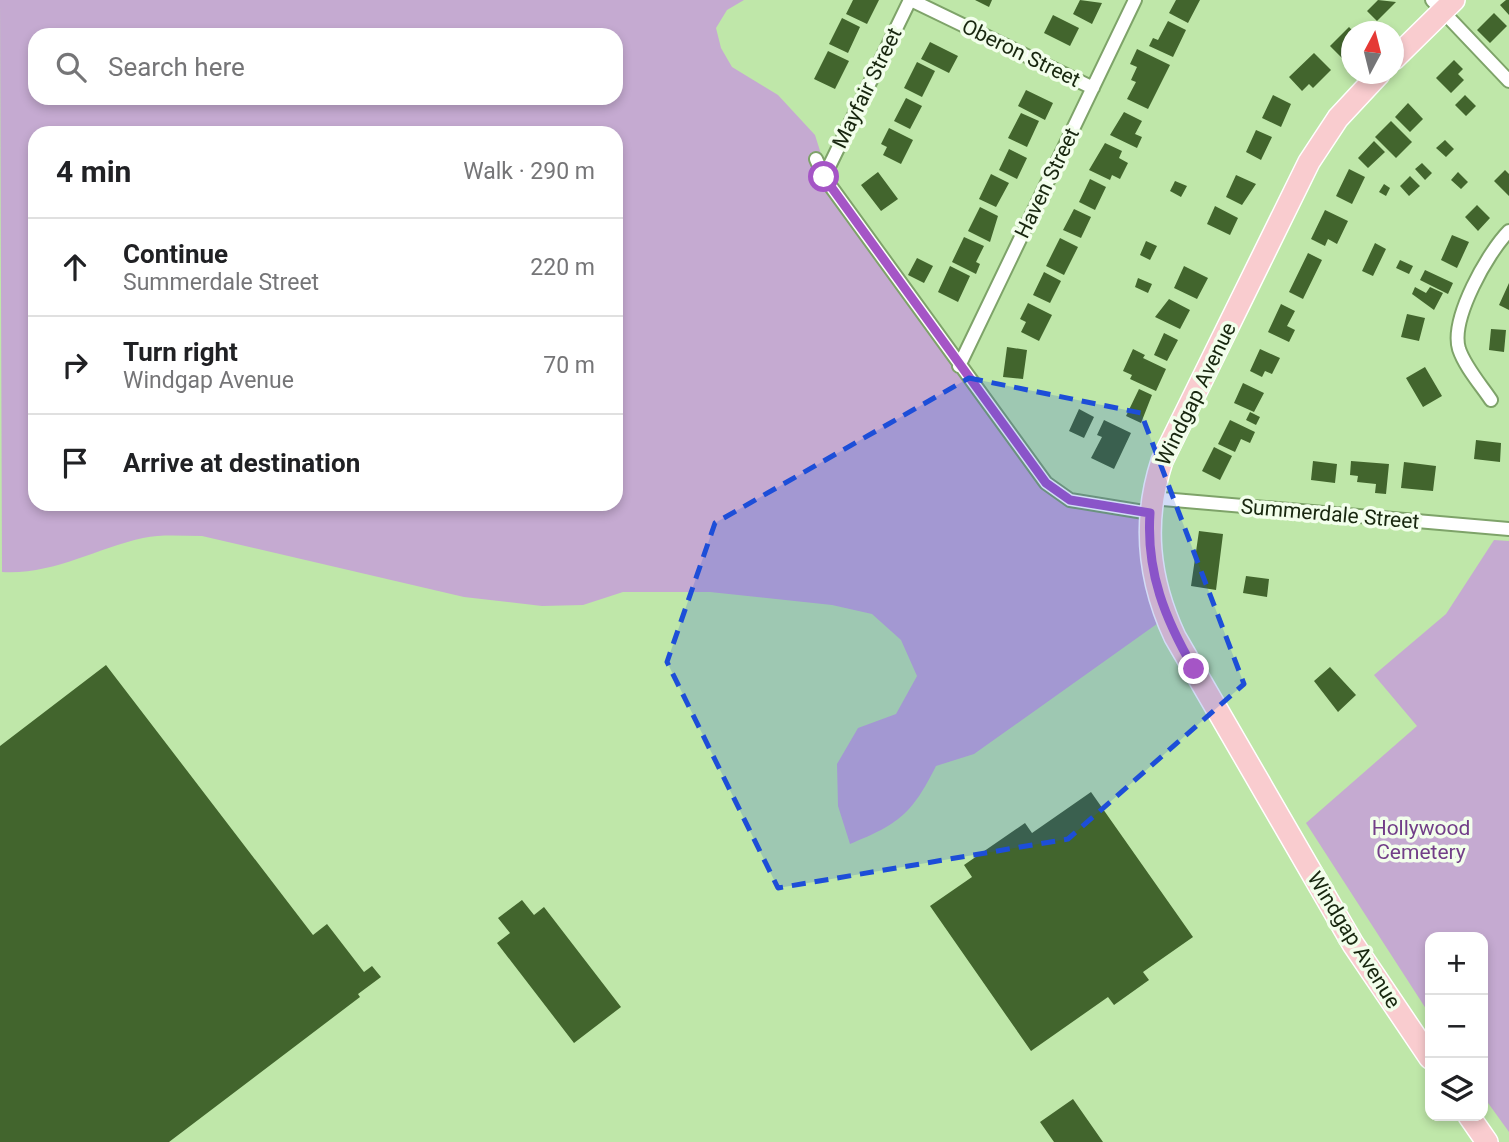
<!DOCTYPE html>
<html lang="en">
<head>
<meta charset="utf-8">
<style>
	body { margin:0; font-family:Roboto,sans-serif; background:#f2f2f2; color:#202124 }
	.controls { position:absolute; right:21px; bottom:21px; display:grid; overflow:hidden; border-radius:14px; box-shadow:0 4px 10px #0003 }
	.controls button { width:63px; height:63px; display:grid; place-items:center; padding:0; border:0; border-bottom:2px solid #e0e0e0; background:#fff; color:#202124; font:35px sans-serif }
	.compass { position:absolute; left:1341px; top:21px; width:63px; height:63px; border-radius:50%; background:#fff; box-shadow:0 4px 10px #0003; rotate:7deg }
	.stop { position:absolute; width:21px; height:21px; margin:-16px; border:5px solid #a555c6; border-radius:50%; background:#fff }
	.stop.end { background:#a555c6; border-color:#fff; box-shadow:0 2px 7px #0008 }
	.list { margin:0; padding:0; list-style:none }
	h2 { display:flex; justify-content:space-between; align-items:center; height:91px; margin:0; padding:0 28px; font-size:30px }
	h2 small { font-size:23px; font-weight:400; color:#757577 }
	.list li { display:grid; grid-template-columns:46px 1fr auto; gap:21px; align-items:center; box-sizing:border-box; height:98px; padding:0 28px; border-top:2px solid #e0e0e0 }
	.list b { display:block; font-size:26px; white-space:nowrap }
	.list p { margin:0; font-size:23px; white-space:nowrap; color:#757577 }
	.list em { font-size:23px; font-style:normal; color:#757577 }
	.icon { flex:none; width:38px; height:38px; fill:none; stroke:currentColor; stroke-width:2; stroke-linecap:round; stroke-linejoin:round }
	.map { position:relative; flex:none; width:1509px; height:1142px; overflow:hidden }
	.search { position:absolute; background:#fff; box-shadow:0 4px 10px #0003; left:28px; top:28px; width:595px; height:77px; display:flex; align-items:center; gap:18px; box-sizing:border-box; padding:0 24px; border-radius:21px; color:#757577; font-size:26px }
	.panel { position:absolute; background:#fff; box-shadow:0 4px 10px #0003; left:28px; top:126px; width:595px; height:385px; border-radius:21px }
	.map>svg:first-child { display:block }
	.green { fill:#c5aad1; fill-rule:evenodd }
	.building { fill:#42652d }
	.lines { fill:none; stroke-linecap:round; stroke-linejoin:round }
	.minor-casing { stroke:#7ea369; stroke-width:16 }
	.primary-casing { stroke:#fff; stroke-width:24 }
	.minor { stroke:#fff; stroke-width:12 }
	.primary { stroke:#f9cccf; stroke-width:21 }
	.route { stroke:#a555c6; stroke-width:9 }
	.marked { fill:#1d4ed8; fill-opacity:0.2; stroke:#1d4ed8; stroke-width:5; stroke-dasharray:14 9; stroke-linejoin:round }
	.labels { text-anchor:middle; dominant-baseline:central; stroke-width:7; stroke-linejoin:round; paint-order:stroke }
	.street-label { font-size:21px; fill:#18270f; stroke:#f2feeb }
	.park-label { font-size:21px; fill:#723e88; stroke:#f2feeb }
</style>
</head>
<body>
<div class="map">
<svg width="1509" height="1142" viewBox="0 0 1509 1142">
	<rect width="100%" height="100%" fill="#bfe7a9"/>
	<path class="green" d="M0,0H744L727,10L716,28L721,48L732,67L778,95L815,135L821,154L816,174L1068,504L1144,518L1161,621L974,754L936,766C912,814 899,824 850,844L838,806L837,764L858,728L896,714L917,676L901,640L872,614L832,605L710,592H623L583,605L542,606L464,597L202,536C182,536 162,534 143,538C94,549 53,575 2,572ZM35,35H616V98H35ZM35,133H616V504H35Z
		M1494,540L1509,541V1132L1483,1096V937H1430V1015L1306,823L1417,726L1374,675L1446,614Z"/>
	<path class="building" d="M853,0H879L867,24L846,14Z
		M975,0H992L989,7Z
		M1080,0L1102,3L1092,24L1073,14Z
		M1176,0H1200L1188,23L1169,13Z
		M1378,0L1396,2L1377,21L1367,11Z
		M1506,0H1509V15L1500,5Z
		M1494,13L1507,26L1490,43L1477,30Z
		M1053,15L1079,28L1070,46L1044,33Z
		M842,18L860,27L848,53L829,44Z
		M1168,21L1186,30L1173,57L1149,46L1153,38L1158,40Z
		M1349,27L1354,32H1352V53L1344,60L1330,46Z
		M930,42L958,56L949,73L921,59Z
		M1137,49L1170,65L1148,109L1127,99L1136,82L1131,80L1137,67L1130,64Z
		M828,51L849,61L835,89L814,79Z
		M1314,53L1331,70L1313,88L1309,84L1302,91L1289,77Z
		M1454,60L1463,69L1458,74L1464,80L1451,93L1436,78Z
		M917,62L935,71L922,97L904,88Z
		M1026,90L1053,103L1045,120L1018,106Z
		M1273,95L1291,104L1281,127L1262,118Z
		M1465,95L1476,106L1466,116L1455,105Z
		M906,98L922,106L910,129L894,121Z
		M1408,103L1423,119L1410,132L1395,117Z
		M1124,112L1142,121L1135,134L1142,137L1137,148L1110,135Z
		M1021,113L1039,121L1027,147L1008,138Z
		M1391,121L1412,142L1396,158L1375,137Z
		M889,128L913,140L901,164L883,155L887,147L881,144Z
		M1256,130L1272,137L1261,160L1246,152Z
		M1445,140L1454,149L1446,157L1436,148Z
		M1374,141L1385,152L1368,168L1358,158Z
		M1105,143L1122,151L1119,158L1128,163L1120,179L1112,175L1110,180L1089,170Z
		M1009,149L1027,158L1017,179L999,170Z
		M1422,163L1432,173L1425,180L1415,169Z
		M1349,169L1365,177L1352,204L1336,196Z
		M1505,170L1509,174V196L1494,181Z
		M878,172L898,199L881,211L861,185Z
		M1458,172L1468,182L1461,189L1451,180Z
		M991,174L1009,183L996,207L979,199Z
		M1236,175L1256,184L1242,205L1226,197Z
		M1410,176L1420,186L1409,196L1400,186Z
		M1090,179L1106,187L1095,210L1079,202Z
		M1175,181L1187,186L1181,197L1170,191Z
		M1384,184L1390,188L1386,196L1379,192Z
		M1477,205L1490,218L1478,231L1465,217Z
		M1215,206L1238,218L1230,235L1207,224Z
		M980,207L998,216L990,242L968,231Z
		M1074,209L1091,217L1081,238L1063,230Z
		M1325,210L1348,221L1337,244L1328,239L1325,246L1311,239Z
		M1452,235L1469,242L1457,268L1441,260Z
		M964,237L984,246L976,262L980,264L976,274L952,262Z
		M1060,238L1078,247L1064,275L1046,266Z
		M1146,241L1157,246L1150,260L1140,255Z
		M1375,243L1386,249L1373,276L1362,271Z
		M1308,253L1322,260L1303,299L1289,292Z
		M917,258L933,266L924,283L908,275Z
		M1400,260L1413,266L1409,274L1396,268Z
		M950,266L970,276L958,302L938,292Z
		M1184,266L1208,278L1197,299L1174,288Z
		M1425,270L1453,283L1448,294L1420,280Z
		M1044,272L1061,281L1050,303L1033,295Z
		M1138,278L1152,284L1148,293L1135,287Z
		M1509,283V310L1499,305Z
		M1415,287L1426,293L1430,287L1443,293L1434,310L1412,294Z
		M1169,299L1190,310L1180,329L1155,317Z
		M1028,303L1052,315L1039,341L1021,332L1026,322L1020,319Z
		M1281,304L1295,311L1287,326L1295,330L1289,342L1268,332Z
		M1407,314L1425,318L1419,341L1401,337Z
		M1491,329L1506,330L1504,352L1489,350Z
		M1164,333L1178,340L1167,361L1154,355Z
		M1007,347L1027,350L1023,379L1003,377Z
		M1133,349L1145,355L1143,358L1166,369L1156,391L1130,379L1132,375L1123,371Z
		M1260,349L1280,358L1272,374L1265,371L1262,377L1250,371Z
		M1425,367L1442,396L1423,407L1406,378Z
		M1243,383L1264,393L1254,412L1234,403Z
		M1139,389L1152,395L1141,423L1126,416Z
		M1079,409L1094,417L1084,438L1069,431Z
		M1250,412L1260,417L1256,425L1246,420Z
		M1104,420L1131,433L1114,469L1091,458L1102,437L1097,435Z
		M1230,420L1255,432L1250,443L1241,439L1235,452L1218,444Z
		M1476,440L1501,443L1500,462L1474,459Z
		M1214,447L1232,456L1220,480L1202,471Z
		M1313,461L1337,464L1335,483L1311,480Z
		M1351,461L1389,464L1386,494L1375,493L1376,484L1357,482L1358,476L1350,475Z
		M1404,462L1436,466L1433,491L1401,488Z
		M1199,531L1223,534L1216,590L1191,586Z
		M1246,576L1269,579L1267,597L1243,593Z
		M106,665L313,935L327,924L364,972L372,966L381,977L358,994L360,997L169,1142H0V746Z
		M1330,667L1356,695L1338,712L1314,681Z
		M1091,792L1193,937L1143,972L1149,980L1114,1005L1108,997L1031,1051L930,906L972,877L964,865L1025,823L1032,833Z
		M522,900L534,915L544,907L621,1007L574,1043L497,943L510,933L498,918Z
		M1073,1099L1103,1142H1054L1040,1122Z"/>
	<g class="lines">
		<defs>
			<path id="minor" d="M911,0L1093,88
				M1432,0L1509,81
				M816,159L824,177L1046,483L1070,500L1150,513
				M824,177L910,0
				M959,366L1135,0
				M1491,400C1481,385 1465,367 1459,349C1450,319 1488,252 1509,231
				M1151,498L1509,529"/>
			<path id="primary" d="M1394,59L1454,0
				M1379,74L1338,118L1309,162L1162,461C1142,522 1148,579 1175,637L1353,944L1430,1058
				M1469,1116L1487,1142"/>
		</defs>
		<use href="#minor" class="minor-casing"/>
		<use href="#primary" class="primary-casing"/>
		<use href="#minor" class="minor"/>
		<use href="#primary" class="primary"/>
	</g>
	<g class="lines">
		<path class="route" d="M824,177L1046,483L1070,500L1150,513C1146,572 1165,619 1194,669"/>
	</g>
	<path class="marked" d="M969,378L1141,413L1244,684L1068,839L778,888L667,662L715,523Z"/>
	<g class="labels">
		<g class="street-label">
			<text transform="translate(1021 53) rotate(26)">Oberon Street</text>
			<text transform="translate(867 88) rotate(-64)">Mayfair Street</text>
			<text transform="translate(1047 183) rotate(-64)">Haven Street</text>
			<text transform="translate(1196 394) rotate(-64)">Windgap Avenue</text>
			<text transform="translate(1330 514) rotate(5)">Summerdale Street</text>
			<text transform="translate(1354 940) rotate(58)">Windgap Avenue</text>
		</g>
		<g class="park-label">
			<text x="1421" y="828">Hollywood<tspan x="1421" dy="24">Cemetery</tspan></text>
		</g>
	</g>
</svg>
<div class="controls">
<button>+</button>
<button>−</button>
<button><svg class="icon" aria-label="layers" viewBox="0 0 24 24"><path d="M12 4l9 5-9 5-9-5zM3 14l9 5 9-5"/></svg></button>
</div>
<svg class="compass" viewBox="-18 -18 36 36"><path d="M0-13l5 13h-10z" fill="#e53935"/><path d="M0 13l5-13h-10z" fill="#757577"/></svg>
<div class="stop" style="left:824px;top:177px"></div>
<div class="stop end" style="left:1194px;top:669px"></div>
<div class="search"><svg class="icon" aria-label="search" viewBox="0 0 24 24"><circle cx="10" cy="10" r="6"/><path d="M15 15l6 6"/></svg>Search here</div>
<section class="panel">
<h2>4 min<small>Walk · 290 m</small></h2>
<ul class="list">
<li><svg class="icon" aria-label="ahead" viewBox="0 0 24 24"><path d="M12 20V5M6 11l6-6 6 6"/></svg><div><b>Continue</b><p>Summerdale Street</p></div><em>220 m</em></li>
<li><svg class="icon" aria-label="right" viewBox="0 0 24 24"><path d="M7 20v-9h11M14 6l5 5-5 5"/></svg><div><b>Turn right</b><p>Windgap Avenue</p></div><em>70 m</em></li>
<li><svg class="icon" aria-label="arrive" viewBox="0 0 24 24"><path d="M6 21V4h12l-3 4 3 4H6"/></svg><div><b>Arrive at destination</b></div></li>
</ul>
</section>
</div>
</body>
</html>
